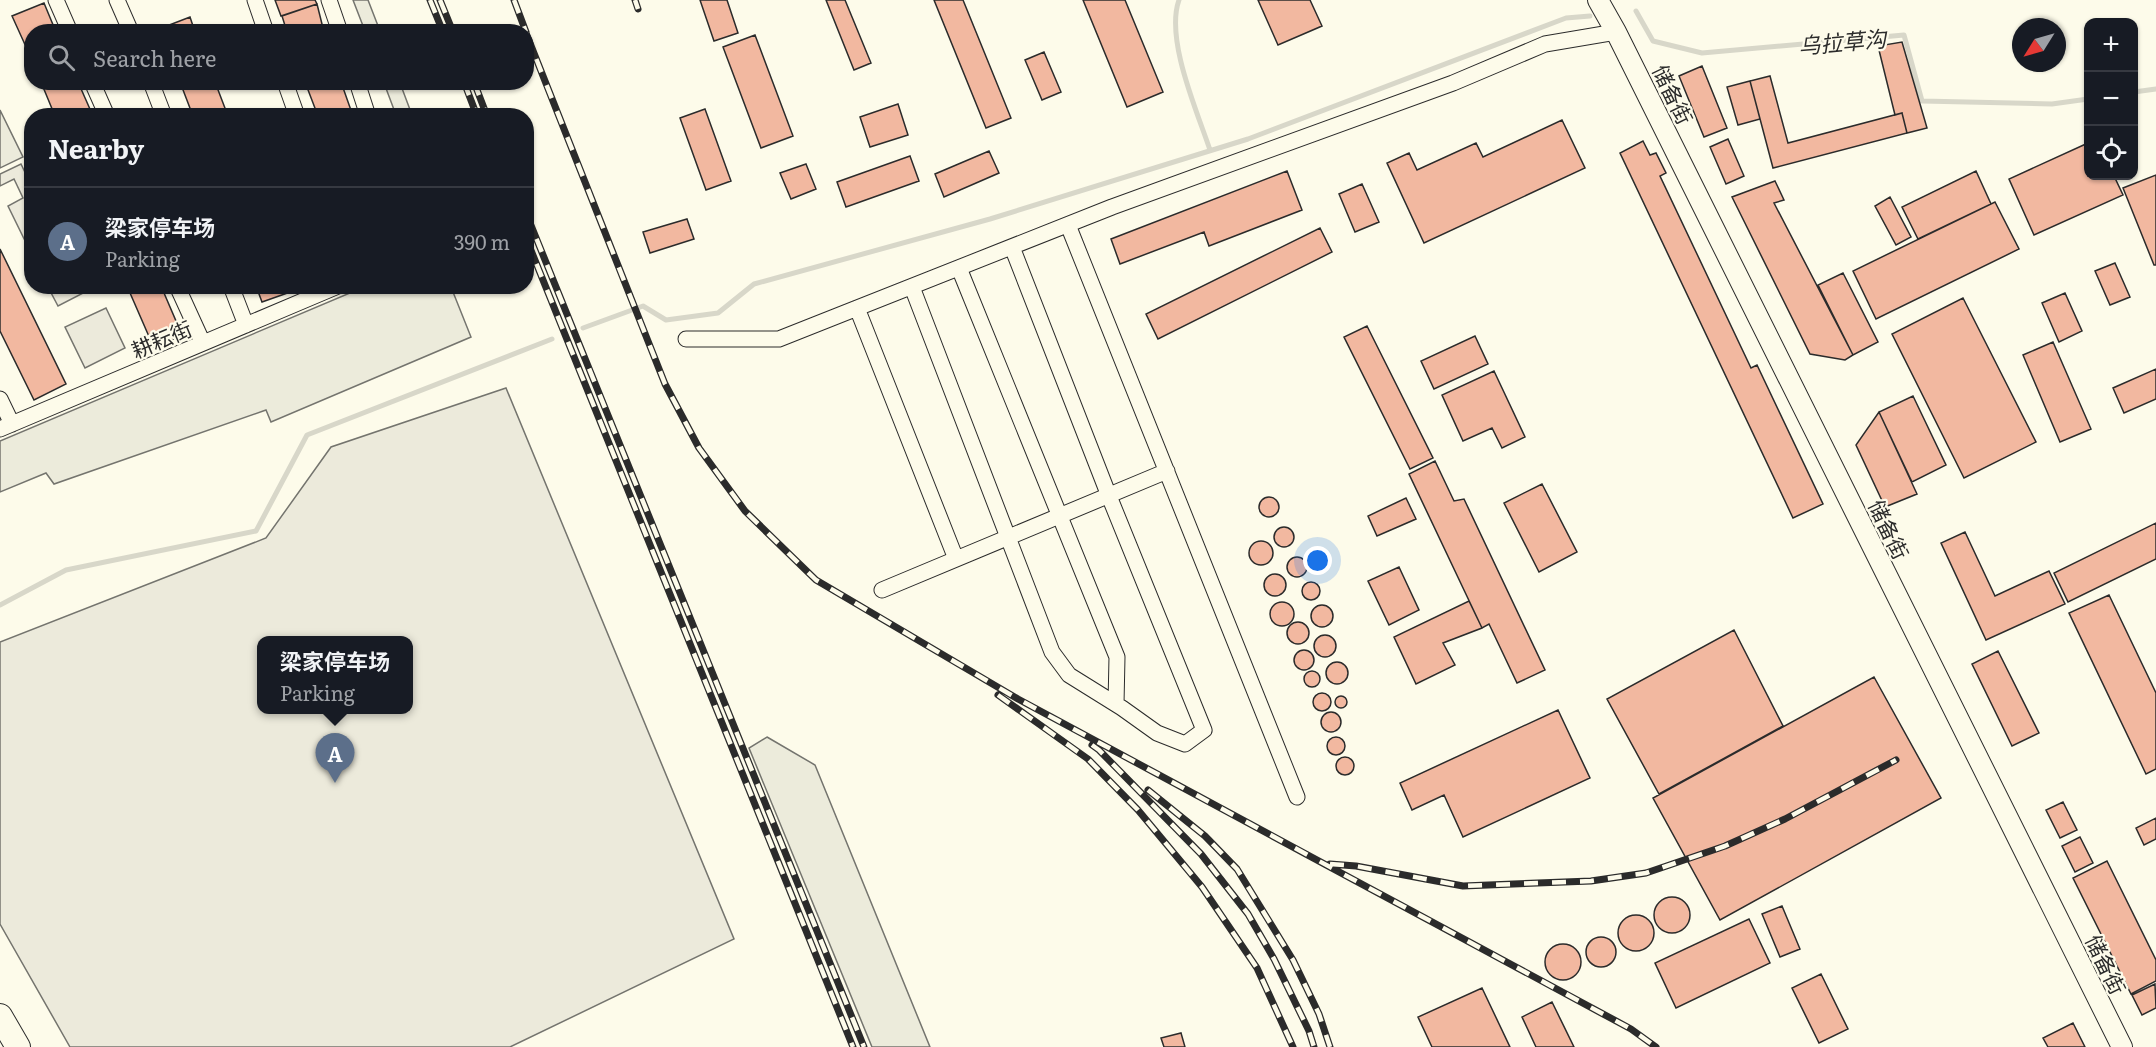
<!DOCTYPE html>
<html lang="en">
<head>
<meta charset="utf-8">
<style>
	body { margin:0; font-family:Literata,"Noto Sans SC",serif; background:#20242c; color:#f1f3f6 }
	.controls { position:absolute; right:18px; top:18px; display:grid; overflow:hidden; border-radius:12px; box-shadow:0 2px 4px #0004 }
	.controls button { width:54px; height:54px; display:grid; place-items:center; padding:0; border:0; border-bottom:2px solid #363941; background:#171b24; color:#f1f3f6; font:30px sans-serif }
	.compass { position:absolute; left:2012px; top:18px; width:54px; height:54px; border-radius:50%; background:#171b24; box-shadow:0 2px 4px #0004; rotate:233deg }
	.you { position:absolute; left:1318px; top:561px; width:21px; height:21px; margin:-15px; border:4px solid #fff; border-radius:50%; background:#1a73e8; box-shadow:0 0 0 9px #1a73e833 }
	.badge { display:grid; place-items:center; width:39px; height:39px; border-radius:50%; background:#2563eb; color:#fff; font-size:20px; font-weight:700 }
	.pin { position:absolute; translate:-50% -50px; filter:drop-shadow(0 2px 3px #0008) }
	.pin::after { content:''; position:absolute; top:32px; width:21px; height:18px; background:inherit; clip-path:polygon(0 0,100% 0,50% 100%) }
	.popup { position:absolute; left:257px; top:636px; width:156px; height:78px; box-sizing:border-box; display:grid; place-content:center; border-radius:12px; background:#171b24; filter:drop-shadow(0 2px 4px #0005); font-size:20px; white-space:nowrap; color:#9ea1a6 }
	.popup b { font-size:22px; color:#f1f3f6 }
	.popup::after { content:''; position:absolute; left:50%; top:100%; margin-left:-12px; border:12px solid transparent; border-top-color:#171b24 }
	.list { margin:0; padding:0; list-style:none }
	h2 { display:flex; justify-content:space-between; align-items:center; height:78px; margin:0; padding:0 24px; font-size:26px }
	h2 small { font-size:20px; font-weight:400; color:#9ea1a6 }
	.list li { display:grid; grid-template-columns:39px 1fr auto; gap:18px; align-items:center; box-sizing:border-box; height:108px; padding:0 24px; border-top:2px solid #363941 }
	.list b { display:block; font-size:22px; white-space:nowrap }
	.list p { margin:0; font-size:20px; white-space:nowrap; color:#9ea1a6 }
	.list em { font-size:20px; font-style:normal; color:#9ea1a6 }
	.icon { flex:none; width:33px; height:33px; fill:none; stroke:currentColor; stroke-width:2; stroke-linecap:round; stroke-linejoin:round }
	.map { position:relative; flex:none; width:2156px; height:1047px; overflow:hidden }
	.search { position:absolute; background:#171b24; box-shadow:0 2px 4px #0004; left:24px; top:24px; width:510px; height:66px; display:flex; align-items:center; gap:15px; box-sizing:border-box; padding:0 21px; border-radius:24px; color:#9ea1a6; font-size:22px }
	.panel { position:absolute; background:#171b24; box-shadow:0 2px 4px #0004; left:24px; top:108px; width:510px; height:186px; border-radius:24px }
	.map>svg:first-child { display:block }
	.green { fill:#ecebdb; stroke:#74746e; stroke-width:1.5 }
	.parking { fill:#eceadb; stroke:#74746e; stroke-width:1.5; fill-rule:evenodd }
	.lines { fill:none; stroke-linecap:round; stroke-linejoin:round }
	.stream { stroke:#d8d7c9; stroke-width:5 }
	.building { fill:#f2b8a0; stroke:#2b2b2b; stroke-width:1.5 }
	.minor-casing { stroke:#2b2b2b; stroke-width:17 }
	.tertiary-casing { stroke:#2b2b2b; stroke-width:22 }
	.primary-casing { stroke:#2b2b2b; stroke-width:26 }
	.minor { stroke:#fdfbea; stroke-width:15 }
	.tertiary { stroke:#fdfbea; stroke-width:20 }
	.primary { stroke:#fdfbea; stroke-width:24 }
	.rail-casing { stroke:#2b2b2b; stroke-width:7 }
	.rail { stroke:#fdfbea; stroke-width:4.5; stroke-dasharray:14; stroke-linecap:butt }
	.labels { text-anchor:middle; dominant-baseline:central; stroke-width:4.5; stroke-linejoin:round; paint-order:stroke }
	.street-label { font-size:21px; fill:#2b2b2b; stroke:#fdfbea }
	.water-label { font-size:22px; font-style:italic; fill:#2b2b2b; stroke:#fdfbea }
</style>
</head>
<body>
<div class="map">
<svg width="2156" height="1047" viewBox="0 0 2156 1047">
	<rect width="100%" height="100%" fill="#fdfbea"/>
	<path class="green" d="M353,0H368L380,31H365Z
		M384,83H400L412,115H396Z
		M0,110L23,157L0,168Z
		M364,287H451L471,337L271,422L266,410L54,484L46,473L0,492V441Z
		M767,737L815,765L930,1047H872L749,748Z"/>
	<path class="parking" d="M21,164L31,185V253L8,206L23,198L14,179L0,186V174Z
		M92,286L93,288L58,306L48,287Z
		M106,308L125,348L85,368L65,327Z
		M506,388L734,939L510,1047H70L0,924V642L266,538L331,447ZM262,640H409V710H262Z"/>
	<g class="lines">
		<path class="stream" d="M1179,0C1165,39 1197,111 1210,150
			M1636,11L1653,41L1702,53L1904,35L1922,101L2052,104L2088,99
			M2134,92L2156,89
			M583,328L643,306L666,320L718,313L754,284L990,219L1248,139L1566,18L1590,16
			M0,605L66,570L256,531L307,435L552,339"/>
	</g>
	<path class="building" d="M275,0H315L317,4L281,16Z
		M700,0H727L738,33L714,41Z
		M826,0H845L871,63L854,70Z
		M934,0H963L1011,118L986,128Z
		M1083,0H1125L1163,92L1127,107Z
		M1258,0H1310L1322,26L1278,45Z
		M44,3L56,32H32V60L12,16Z
		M317,4L324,32H287L282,16Z
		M190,17L195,32H160L159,29Z
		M755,35L793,136L761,148L723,47Z
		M1902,42L1927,128L1907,133L1902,113L1895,115L1878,46Z
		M1044,52L1061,92L1042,100L1025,60Z
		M1702,66L1727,128L1704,137L1679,76Z
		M1770,76L1788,143L1902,113L1907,133L1773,168L1750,81Z
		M1750,81L1760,119L1738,125L1727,87Z
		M41,82H78L93,116H55Z
		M180,82H215L228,116H193Z
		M305,82H341L353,116H318Z
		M898,104L908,135L870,147L860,117Z
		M705,109L731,181L706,190L680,118Z
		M1562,120L1585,168L1424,243L1387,163L1409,153L1417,170L1476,143L1483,157Z
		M1728,139L1744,176L1726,184L1710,147Z
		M1643,141L1650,155L1656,153L1666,173L1660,176L1751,368L1757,365L1823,504L1793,518L1620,153Z
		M2088,143V176H2114L2123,195L2034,235L2009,179Z
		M989,151L999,173L944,197L935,174Z
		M910,156L919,181L846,207L837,182Z
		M806,164L816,189L791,199L780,173Z
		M1287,171L1302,210L1209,246L1204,232L1120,264L1111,239Z
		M1976,171L1991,204L1918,239L1902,207Z
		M2156,175V265H2154L2123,188Z
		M1775,181L1784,200L1774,203L1853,355L1845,360L1810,354L1732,197Z
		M1362,184L1379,222L1355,232L1339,194Z
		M1890,197L1911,237L1896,245L1875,206Z
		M1995,202L2019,249L1876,319L1853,271Z
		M687,219L694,239L650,253L643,232Z
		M1320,228L1332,252L1158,339L1146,314Z
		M0,249L66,384L34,400L0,331Z
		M2115,263L2130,297L2110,305L2095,271Z
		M1843,273L1878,342L1853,355L1818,285Z
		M127,286H161L182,335L154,348Z
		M256,286H295L296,290L262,302Z
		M2065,293L2082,331L2059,342L2042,303Z
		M1963,298L2036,442L1964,478L1892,334Z
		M1367,326L1433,458L1410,469L1344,337Z
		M1475,336L1488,364L1434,389L1421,361Z
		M2053,342L2091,429L2060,442L2023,355Z
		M2156,369V399L2124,413L2113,388Z
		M1494,371L1525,437L1502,448L1492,428L1463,441L1442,395Z
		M1913,396L1946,465L1912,482L1879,412Z
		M1879,412L1917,494L1885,507L1856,445Z
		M1435,461L1454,501L1464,499L1545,670L1517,683L1489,624L1482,628L1409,474Z
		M1542,484L1577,552L1539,572L1504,503Z
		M1259 507a10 10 0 1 1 20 0a10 10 0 1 1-20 0Z
		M1406,498L1416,519L1377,536L1368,516Z
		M2156,523V559L2068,602L2054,573Z
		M1274 537a10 10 0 1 1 20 0a10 10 0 1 1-20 0Z
		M1965,532L1995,596L2049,571L2065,604L1986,640L1941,543Z
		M1249 553a12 12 0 1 1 24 0a12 12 0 1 1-24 0Z
		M1287 567a10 10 0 1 1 20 0a10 10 0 1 1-20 0Z
		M1399,567L1419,610L1389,625L1368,581Z
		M1264 585a11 11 0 1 1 22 0a11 11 0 1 1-22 0Z
		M1302 591a9 9 0 1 1 18 0a9 9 0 1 1-18 0Z
		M2109,595L2156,693V769L2146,774L2069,613Z
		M1469,601L1482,628L1443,643L1455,665L1416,684L1394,637Z
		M1270 614a12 12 0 1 1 24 0a12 12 0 1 1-24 0Z
		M1311 616a11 11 0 1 1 22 0a11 11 0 1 1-22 0Z
		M1287 633a11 11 0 1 1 22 0a11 11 0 1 1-22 0Z
		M1734,630L1783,726L1659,794L1607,699Z
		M1314 646a11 11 0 1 1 22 0a11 11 0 1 1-22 0Z
		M1294 660a10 10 0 1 1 20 0a10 10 0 1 1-20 0Z
		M1998,651L2039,733L2012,746L1972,664Z
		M1326 673a11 11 0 1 1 22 0a11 11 0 1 1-22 0Z
		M1304 679a8 8 0 1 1 16 0a8 8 0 1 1-16 0Z
		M1874,677L1941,798L1720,920L1653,798Z
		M1313 702a9 9 0 1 1 18 0a9 9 0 1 1-18 0Z
		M1335 702a6 6 0 1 1 12 0a6 6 0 1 1-12 0Z
		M1558,710L1590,778L1463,837L1444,795L1412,810L1400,783Z
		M1321 722a10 10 0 1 1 20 0a10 10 0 1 1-20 0Z
		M1327 746a9 9 0 1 1 18 0a9 9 0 1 1-18 0Z
		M1336 766a9 9 0 1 1 18 0a9 9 0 1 1-18 0Z
		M2063,802L2077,830L2060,838L2046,810Z
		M2156,818V839L2144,845L2136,828Z
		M2080,837L2093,863L2075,872L2062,846Z
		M2107,861L2156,960V981L2131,994L2073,878Z
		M1654 915a18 18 0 1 1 36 0a18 18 0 1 1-36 0Z
		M1782,906L1800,949L1780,957L1762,914Z
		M1618 933a18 18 0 1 1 36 0a18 18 0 1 1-36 0Z
		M1749,919L1770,963L1676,1008L1655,963Z
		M1586 952a15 15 0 1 1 30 0a15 15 0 1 1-30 0Z
		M1545 962a18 18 0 1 1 36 0a18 18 0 1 1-36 0Z
		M1821,974L1848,1029L1819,1043L1792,988Z
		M2155,984L2156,1008L2142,1015L2132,995Z
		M1482,988L1510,1047H1432L1418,1017Z
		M1552,1002L1574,1047H1536L1522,1017Z
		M2073,1023L2085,1047H2048L2043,1038Z
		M1181,1033L1185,1047H1164L1161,1038Z"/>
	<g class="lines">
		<defs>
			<path id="minor" d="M56,0L70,32
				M117,0L131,32
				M255,0L266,32
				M329,0L340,32
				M92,82L107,116
				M151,82L164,116
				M285,82L297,116
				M357,82L368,116
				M1068,225L1297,797
				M959,268L1117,657L1116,704
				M177,286L203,343
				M231,286L246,325
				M912,287L1052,652L1069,675L1122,708L1157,733L1185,744L1204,730L1109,496L1012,247
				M857,308L956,559
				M686,339H779L1112,207L1453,83L1545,44L1616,32
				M0,399L12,424
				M0,429L338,286
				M882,590L1167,471"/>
			<path id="tertiary" d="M1598,0L1616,32L2122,1047"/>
			<path id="primary" d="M0,1016L18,1047"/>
		</defs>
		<use href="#minor" class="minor-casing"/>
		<use href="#tertiary" class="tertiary-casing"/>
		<use href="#primary" class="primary-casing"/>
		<use href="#minor" class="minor"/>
		<use href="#tertiary" class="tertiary"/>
		<use href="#primary" class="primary"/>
		<defs>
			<path id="rail" d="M430,0L443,32
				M440,0L453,32
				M514,0L526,32
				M635,0L638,9
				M526,33L665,384L699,448L745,511L816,580L1018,699L1631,1029L1656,1047
				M464,82L477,116
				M474,82L487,116
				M526,213L864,1047
				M526,238L853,1047
				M998,695L1088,759L1138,810L1202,887L1257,968L1293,1047
				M1092,745L1099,750L1201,854L1248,914L1274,959L1309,1031L1314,1047
				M1148,790L1205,836L1237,869L1293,960L1319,1014L1330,1047
				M1330,864L1356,866L1463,886L1591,881L1646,873L1725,846L1785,819L1896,760"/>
		</defs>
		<use href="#rail" class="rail-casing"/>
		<use href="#rail" class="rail"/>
	</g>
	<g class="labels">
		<g class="street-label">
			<text transform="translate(1674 94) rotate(64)">储备街</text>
			<text transform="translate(161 338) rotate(-23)">耕耘街</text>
			<text transform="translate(1890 529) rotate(64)">储备街</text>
			<text transform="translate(2107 964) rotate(64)">储备街</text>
		</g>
		<g class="water-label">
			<text transform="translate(1842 41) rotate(-5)">乌拉草沟</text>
		</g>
	</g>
</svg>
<div class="controls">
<button>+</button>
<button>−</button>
<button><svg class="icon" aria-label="locate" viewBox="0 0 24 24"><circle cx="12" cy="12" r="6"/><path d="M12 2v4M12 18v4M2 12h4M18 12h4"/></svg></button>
</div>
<svg class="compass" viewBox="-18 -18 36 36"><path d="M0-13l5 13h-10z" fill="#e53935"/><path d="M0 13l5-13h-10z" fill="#9ea1a6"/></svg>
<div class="you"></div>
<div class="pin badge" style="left:335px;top:783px;background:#5c6f8a">A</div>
<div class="popup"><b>梁家停车场</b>Parking</div>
<div class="search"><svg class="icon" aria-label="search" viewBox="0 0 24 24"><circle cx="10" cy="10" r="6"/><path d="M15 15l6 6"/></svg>Search here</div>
<section class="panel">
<h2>Nearby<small></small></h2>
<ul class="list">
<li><span class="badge" style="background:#5c6f8a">A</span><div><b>梁家停车场</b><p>Parking</p></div><em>390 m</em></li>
</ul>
</section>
</div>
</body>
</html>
